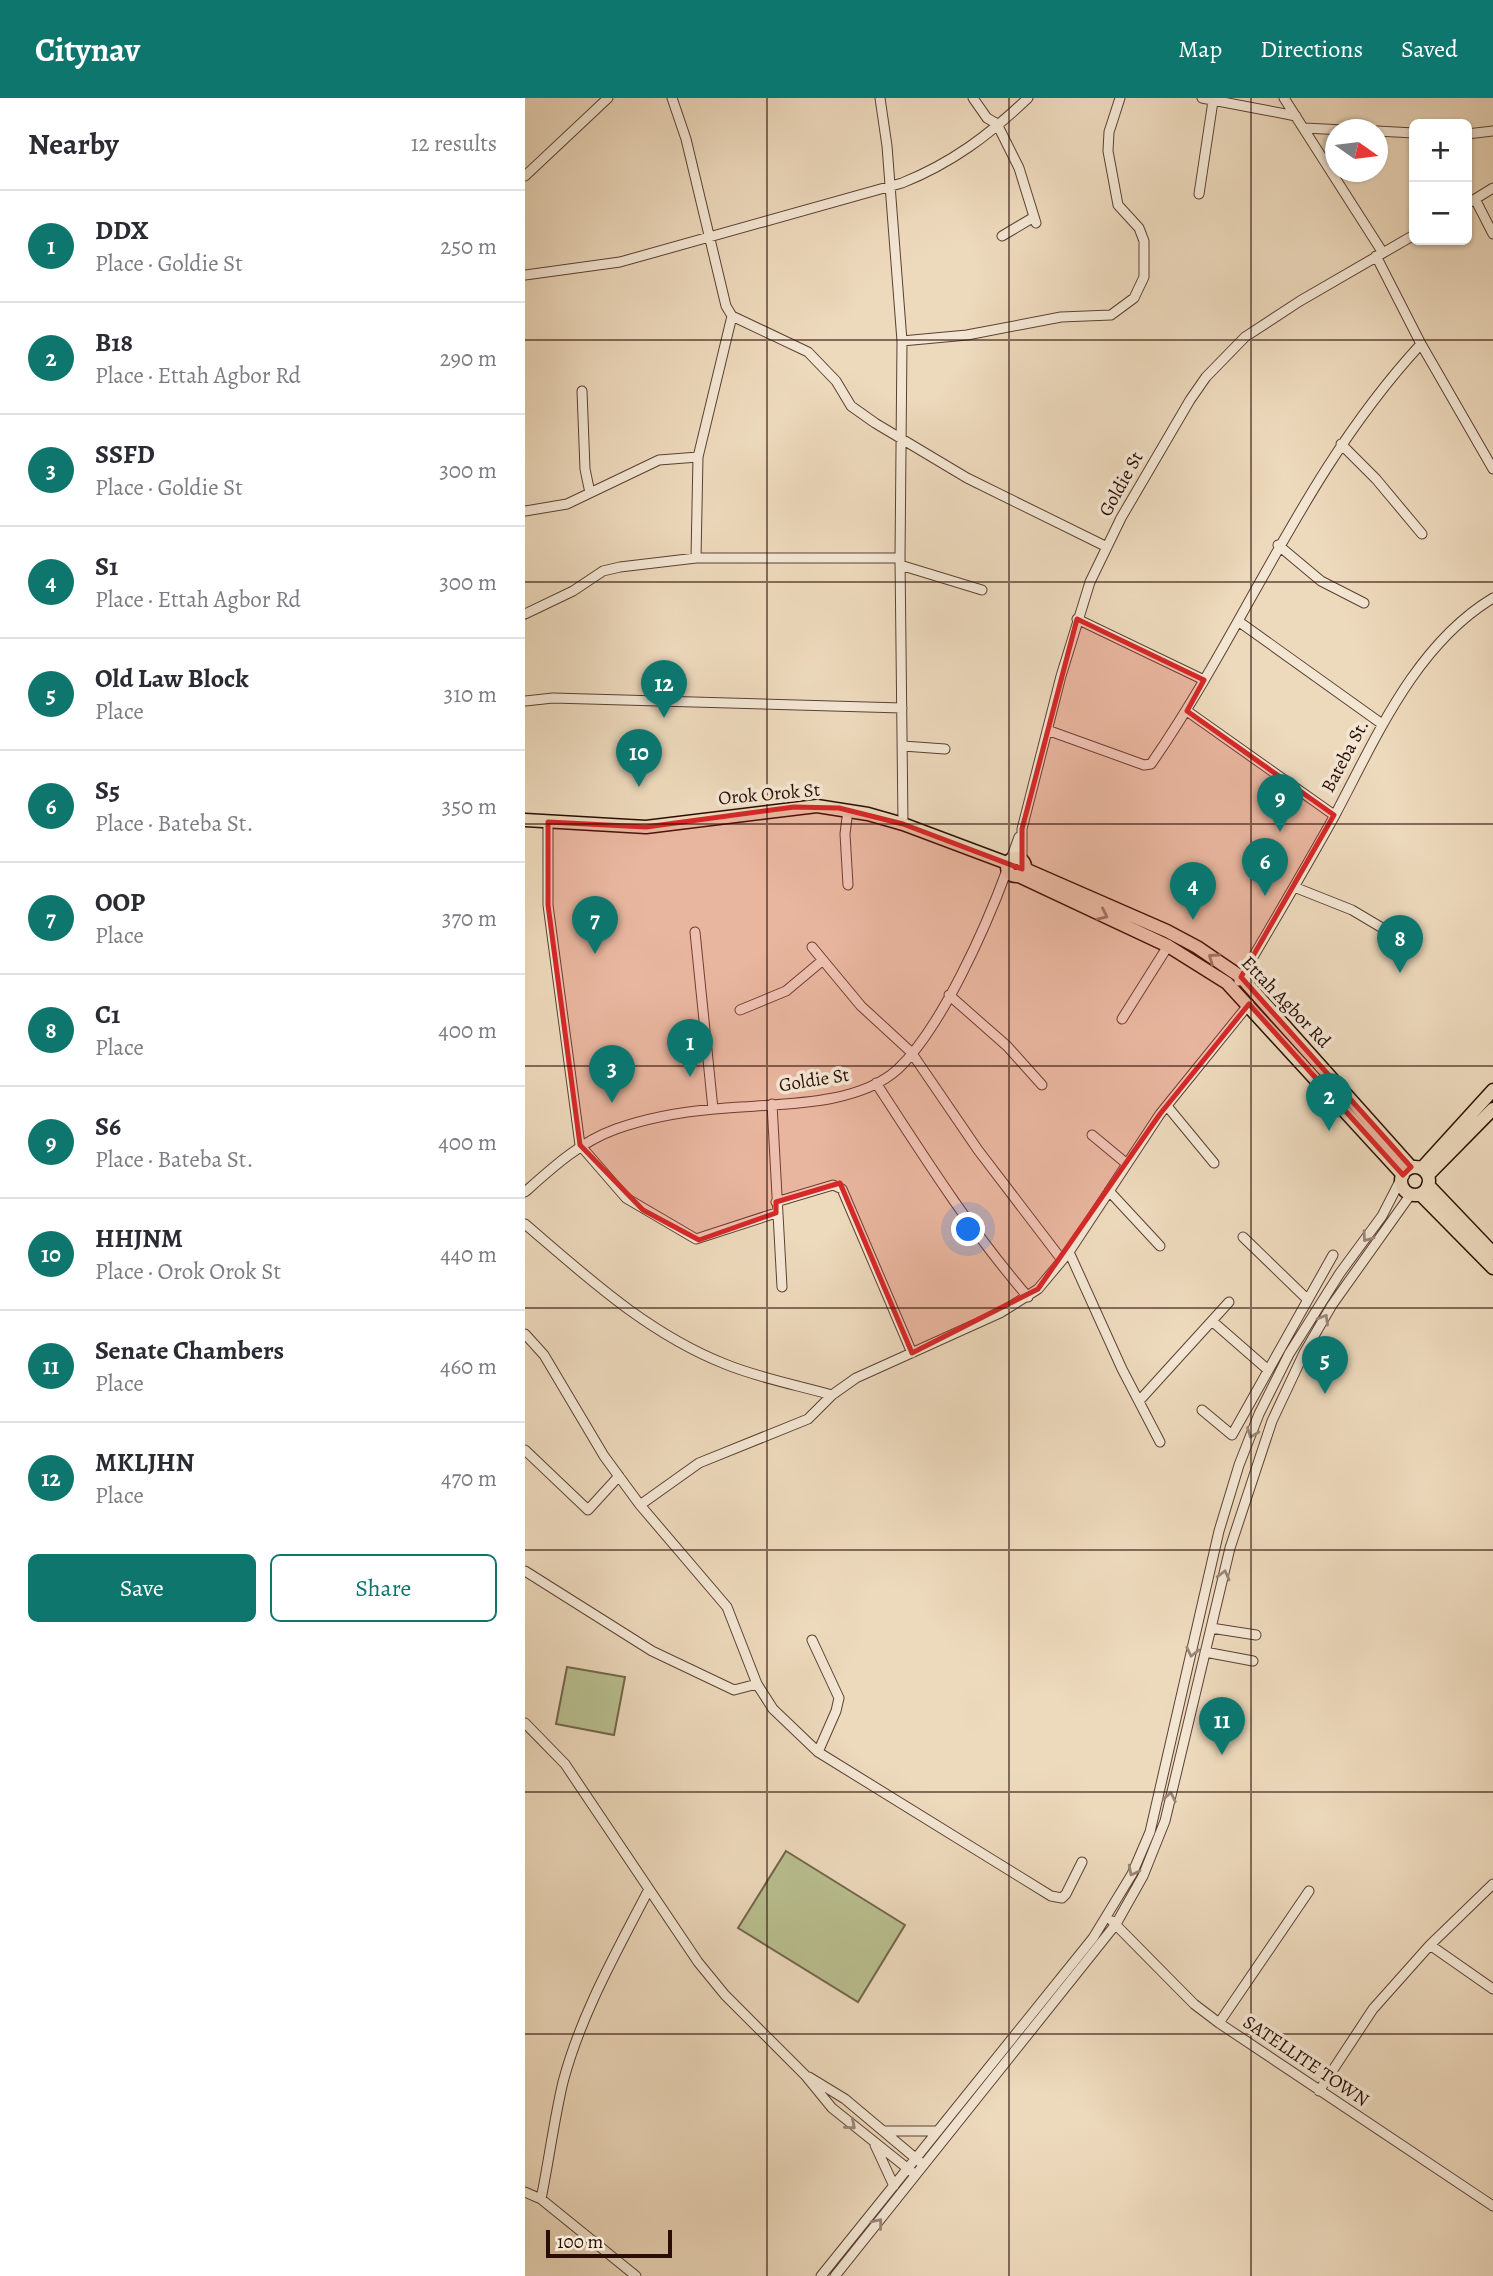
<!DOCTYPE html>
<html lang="en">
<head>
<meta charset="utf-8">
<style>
	body { margin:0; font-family:Alegreya,serif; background:#f2f2f3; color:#2b2b33 }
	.controls { position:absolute; right:21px; top:21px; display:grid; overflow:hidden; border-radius:10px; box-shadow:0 2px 5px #0004 }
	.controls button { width:63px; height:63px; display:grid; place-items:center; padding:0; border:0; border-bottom:2px solid #e1e1e2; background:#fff; color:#2b2b33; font:35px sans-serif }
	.compass { position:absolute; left:800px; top:21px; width:63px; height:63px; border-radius:50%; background:#fff; box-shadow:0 2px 5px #0004; rotate:104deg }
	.scale { position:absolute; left:21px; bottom:18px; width:126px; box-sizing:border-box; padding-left:7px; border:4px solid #2a0e05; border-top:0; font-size:19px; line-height:24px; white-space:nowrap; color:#2a0e05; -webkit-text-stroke:5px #f3e6d3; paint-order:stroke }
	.you { position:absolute; left:444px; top:1132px; width:24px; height:24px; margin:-18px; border:5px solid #fff; border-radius:50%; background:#1a73e8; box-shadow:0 0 0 10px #1a73e833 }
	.badge { display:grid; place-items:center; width:46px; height:46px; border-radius:50%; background:#0f766e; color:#fff; font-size:23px; font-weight:700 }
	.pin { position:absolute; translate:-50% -58px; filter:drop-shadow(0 2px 4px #0008) }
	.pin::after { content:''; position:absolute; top:37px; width:24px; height:21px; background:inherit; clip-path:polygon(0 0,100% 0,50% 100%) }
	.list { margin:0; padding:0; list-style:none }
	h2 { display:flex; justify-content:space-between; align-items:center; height:91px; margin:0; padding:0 28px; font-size:30px }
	h2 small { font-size:23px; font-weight:400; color:#7c7c81 }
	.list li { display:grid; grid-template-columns:46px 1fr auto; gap:21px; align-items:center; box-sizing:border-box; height:112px; padding:0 28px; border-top:2px solid #e1e1e2 }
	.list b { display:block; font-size:26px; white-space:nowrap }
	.list p { margin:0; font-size:23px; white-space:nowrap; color:#7c7c81 }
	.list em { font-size:23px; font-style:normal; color:#7c7c81 }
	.actions { display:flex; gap:14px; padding:21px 28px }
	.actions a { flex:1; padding:16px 0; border:2px solid #0f766e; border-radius:10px; text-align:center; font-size:24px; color:#0f766e }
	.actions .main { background:#0f766e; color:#fff }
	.map { position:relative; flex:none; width:968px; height:2178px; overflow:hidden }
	header { display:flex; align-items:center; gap:42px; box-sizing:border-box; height:98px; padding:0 35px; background:#0f766e; color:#fff }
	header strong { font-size:33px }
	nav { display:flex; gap:38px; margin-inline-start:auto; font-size:24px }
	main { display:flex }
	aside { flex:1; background:#fff }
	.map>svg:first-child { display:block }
	.green { fill:#b9bf90; stroke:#72664a; stroke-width:2 }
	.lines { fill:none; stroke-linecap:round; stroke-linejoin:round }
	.minor-casing { stroke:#5b4133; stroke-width:11 }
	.major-casing { stroke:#2a0e05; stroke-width:15 }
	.minor { stroke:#f3e6d3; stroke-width:9 }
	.major { stroke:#edd9bc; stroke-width:12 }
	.oneway { stroke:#957e6a }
	.oneway2 { stroke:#998576 }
	.marked { fill:#d62828; fill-opacity:0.2; stroke:#d62828; stroke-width:5; stroke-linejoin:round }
	.grid { fill:none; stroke:#2a0e05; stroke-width:2; stroke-opacity:0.55 }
	.labels { text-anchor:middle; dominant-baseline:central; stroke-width:7; stroke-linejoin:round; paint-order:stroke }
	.street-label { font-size:19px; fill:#2a0e05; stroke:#f3e6d3 }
</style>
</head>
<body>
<header>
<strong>Citynav</strong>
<nav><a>Map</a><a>Directions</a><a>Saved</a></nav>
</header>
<main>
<aside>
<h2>Nearby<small>12 results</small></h2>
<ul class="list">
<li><span class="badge">1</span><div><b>DDX</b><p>Place · Goldie St</p></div><em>250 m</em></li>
<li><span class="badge">2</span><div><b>B18</b><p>Place · Ettah Agbor Rd</p></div><em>290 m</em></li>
<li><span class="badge">3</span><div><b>SSFD</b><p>Place · Goldie St</p></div><em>300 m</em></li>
<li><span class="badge">4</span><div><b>S1</b><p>Place · Ettah Agbor Rd</p></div><em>300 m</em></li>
<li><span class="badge">5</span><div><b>Old Law Block</b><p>Place</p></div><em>310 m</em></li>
<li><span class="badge">6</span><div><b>S5</b><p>Place · Bateba St.</p></div><em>350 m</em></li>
<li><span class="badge">7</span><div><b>OOP</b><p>Place</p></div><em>370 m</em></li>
<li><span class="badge">8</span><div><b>C1</b><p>Place</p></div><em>400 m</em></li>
<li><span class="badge">9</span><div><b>S6</b><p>Place · Bateba St.</p></div><em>400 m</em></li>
<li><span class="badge">10</span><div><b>HHJNM</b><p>Place · Orok Orok St</p></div><em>440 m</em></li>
<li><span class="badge">11</span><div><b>Senate Chambers</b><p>Place</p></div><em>460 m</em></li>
<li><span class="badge">12</span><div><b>MKLJHN</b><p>Place</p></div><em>470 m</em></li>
</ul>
<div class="actions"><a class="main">Save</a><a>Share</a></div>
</aside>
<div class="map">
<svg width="968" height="2178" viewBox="0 0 968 2178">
	<rect width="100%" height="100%" fill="#edd9bc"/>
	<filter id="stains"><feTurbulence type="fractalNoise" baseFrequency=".00286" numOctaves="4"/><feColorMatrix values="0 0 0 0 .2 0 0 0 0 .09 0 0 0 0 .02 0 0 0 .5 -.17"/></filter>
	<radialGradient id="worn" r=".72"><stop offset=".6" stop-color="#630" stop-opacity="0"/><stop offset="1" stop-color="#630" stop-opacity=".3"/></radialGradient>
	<path class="green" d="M42,1569L100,1579L89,1637L31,1626Z
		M261,1753L380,1827L333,1904L213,1830Z"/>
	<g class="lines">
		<defs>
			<path id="minor" d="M147,0L161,41L201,208L207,218L283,254L311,283L326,308L350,325L442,380L582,449
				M355,0L362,48L377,243L375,460L378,726
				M448,0L462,20L474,27
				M677,0L771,18
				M759,0L858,155
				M473,28L494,70L511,125
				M780,30L818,32
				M852,33L889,35
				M942,36L968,33
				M0,78L83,0
				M674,96L688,3
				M950,101L968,136
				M942,106L968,90
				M477,138L509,119
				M851,158L896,246L968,371
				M0,177L95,164L377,85C427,65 464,37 503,0
				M377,243L442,237L536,219L586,217L609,200L619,179V143L614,130L593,107L583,53L584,34L595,0
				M57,293L60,371L65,395
				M816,346L851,381L897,436
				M0,413L42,406L134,362L173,359
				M753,447L796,483L839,505
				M171,460L173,359L207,218
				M375,467L457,492
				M0,516L48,493L78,473L95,469L171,460H375
				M552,521L679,582
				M713,523L857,626
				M0,603L28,600L377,610
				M662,613L809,717
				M522,632L619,667L626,666C723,526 778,374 896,246
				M378,648L420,651
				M23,724V807L55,1047L101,1100L171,1141L251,1115
				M486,761L494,739
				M497,762V731L536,578L565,484L596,420L665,302L681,279L720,239L775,203L889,137
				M323,787L320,736L323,712
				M769,789L827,812L859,831
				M170,834L188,1011
				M287,849L336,908L386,954L453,1052L537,1162
				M714,883C746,828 779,773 810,717C851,640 890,547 968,500
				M424,897L482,948L517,987
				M215,912L261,893L298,862
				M597,921L643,848
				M351,985C401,1062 443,1129 503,1199
				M247,1006L257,1189
				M642,1008L689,1065
				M567,1037L602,1066
				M584,1093L635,1148
				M0,1094C28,1069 55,1044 91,1031C122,1020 156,1014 189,1011C245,1005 329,1011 373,971C417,929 461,829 482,772
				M251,1104L308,1087L317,1091L387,1255
				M0,1126C62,1179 122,1235 200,1266C234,1280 272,1287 307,1297
				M718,1139L782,1201
				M544,1154L597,1271L635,1344
				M687,1223L742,1271
				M0,1236L19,1257L79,1358L115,1407L202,1509L232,1586L248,1611L293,1654L526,1798L537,1800L541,1796L557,1764
				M614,1303L704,1204
				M677,1312L707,1337L808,1157
				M0,1352L63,1412L94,1378
				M115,1407L174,1365L283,1321L307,1297L331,1280L475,1215L513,1191L544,1154L635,1016L724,906
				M0,1473L127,1553L209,1592L232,1586
				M686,1530L731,1537
				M287,1542L314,1600L311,1613L293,1654
				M680,1554L728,1563
				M0,1625L40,1666L173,1864L200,1897L280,1977L307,2010L387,2074
				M587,1823L669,1906L694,1925L968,2108
				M905,1847L968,1891
				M694,1925L784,1793
				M284,1979L320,2001L395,2064
				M794,1993L848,1911L905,1847L968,1786
				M360,2033H413
				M350,2047L369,2088
				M0,2094L16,2101L111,2178
				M16,2101C24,2062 29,2022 38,1984C56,1916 92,1853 124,1791
				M296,2178L568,1840L607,1776L625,1734L694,1433L714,1367L734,1316L764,1256L815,1175L857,1118L876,1081
				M310,2178L591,1826L618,1778L640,1723L705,1450L747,1323L779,1255L807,1207L886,1096"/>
			<path id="major" d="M0,722L121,729L292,708L343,716L378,726L482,765
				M482 769a9 9 0 1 1 18 0a9 9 0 1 1-18 0Z
				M500,771L642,833L672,849L716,879L886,1069
				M494,778L643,848L702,885L878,1077
				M876 1083a14 14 0 1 1 28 0a14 14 0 1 1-28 0Z
				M897,1070L968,992
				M903,1077L968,1011
				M903,1087L968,1155
				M895,1096L968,1170"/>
		</defs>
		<use href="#minor" class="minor-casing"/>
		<use href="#major" class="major-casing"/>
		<use href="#minor" class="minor"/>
		<use href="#major" class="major"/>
	</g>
	<defs><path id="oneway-chevron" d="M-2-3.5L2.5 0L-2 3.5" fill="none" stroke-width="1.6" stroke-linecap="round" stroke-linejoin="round" transform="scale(1.75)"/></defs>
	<g class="oneway">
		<use href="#oneway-chevron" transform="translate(578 817) rotate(25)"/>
		<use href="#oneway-chevron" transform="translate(688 860) rotate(-145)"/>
	</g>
	<g class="oneway2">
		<use href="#oneway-chevron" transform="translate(842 1139) rotate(126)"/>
		<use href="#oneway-chevron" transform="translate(799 1221) rotate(-60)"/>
		<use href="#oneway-chevron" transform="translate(727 1335) rotate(111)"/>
		<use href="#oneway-chevron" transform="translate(699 1477) rotate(-76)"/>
		<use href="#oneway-chevron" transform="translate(667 1554) rotate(103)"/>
		<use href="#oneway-chevron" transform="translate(645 1699) rotate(-78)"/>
		<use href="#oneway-chevron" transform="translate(608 1773) rotate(117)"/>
		<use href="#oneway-chevron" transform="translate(326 2027) rotate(41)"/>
		<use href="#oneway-chevron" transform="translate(353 2125) rotate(-51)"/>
	</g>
	<path class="marked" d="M552,521L679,582L662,613L809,717L716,879L886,1069L878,1077L724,906L635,1016L513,1191L387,1255L315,1085L251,1104V1115L174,1142L118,1112L55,1047L23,807V724L121,729L269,709L314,710L378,726L497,771V731Z"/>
	<path class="grid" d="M242,0V2178M484,0V2178M726,0V2178M0,242H968M0,484H968M0,726H968M0,968H968M0,1210H968M0,1452H968M0,1694H968M0,1936H968"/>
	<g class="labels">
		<g class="street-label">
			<text transform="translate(596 386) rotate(-61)">Goldie St</text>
			<text transform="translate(820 658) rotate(-62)">Bateba St.</text>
			<text transform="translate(244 696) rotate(-5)">Orok Orok St</text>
			<text transform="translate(761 904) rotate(46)">Ettah Agbor Rd</text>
			<text transform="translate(289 982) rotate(-9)">Goldie St</text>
			<text transform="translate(781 1963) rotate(34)">SATELLITE TOWN</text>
		</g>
	</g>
	<rect width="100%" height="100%" filter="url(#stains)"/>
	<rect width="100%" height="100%" fill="url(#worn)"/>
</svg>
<div class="controls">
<button>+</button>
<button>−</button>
</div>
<svg class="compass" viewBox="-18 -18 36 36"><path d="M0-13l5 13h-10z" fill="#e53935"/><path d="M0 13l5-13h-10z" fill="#7c7c81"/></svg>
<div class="scale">100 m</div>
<div class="you"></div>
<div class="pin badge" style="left:165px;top:979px">1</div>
<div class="pin badge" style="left:804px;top:1033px">2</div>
<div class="pin badge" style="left:87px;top:1005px">3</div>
<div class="pin badge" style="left:668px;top:822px">4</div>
<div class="pin badge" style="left:800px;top:1296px">5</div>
<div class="pin badge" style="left:740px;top:798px">6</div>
<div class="pin badge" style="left:70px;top:856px">7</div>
<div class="pin badge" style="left:875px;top:875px">8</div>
<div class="pin badge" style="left:755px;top:734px">9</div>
<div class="pin badge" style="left:114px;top:689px">10</div>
<div class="pin badge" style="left:697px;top:1657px">11</div>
<div class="pin badge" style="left:139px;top:620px">12</div>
</div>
</main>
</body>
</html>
